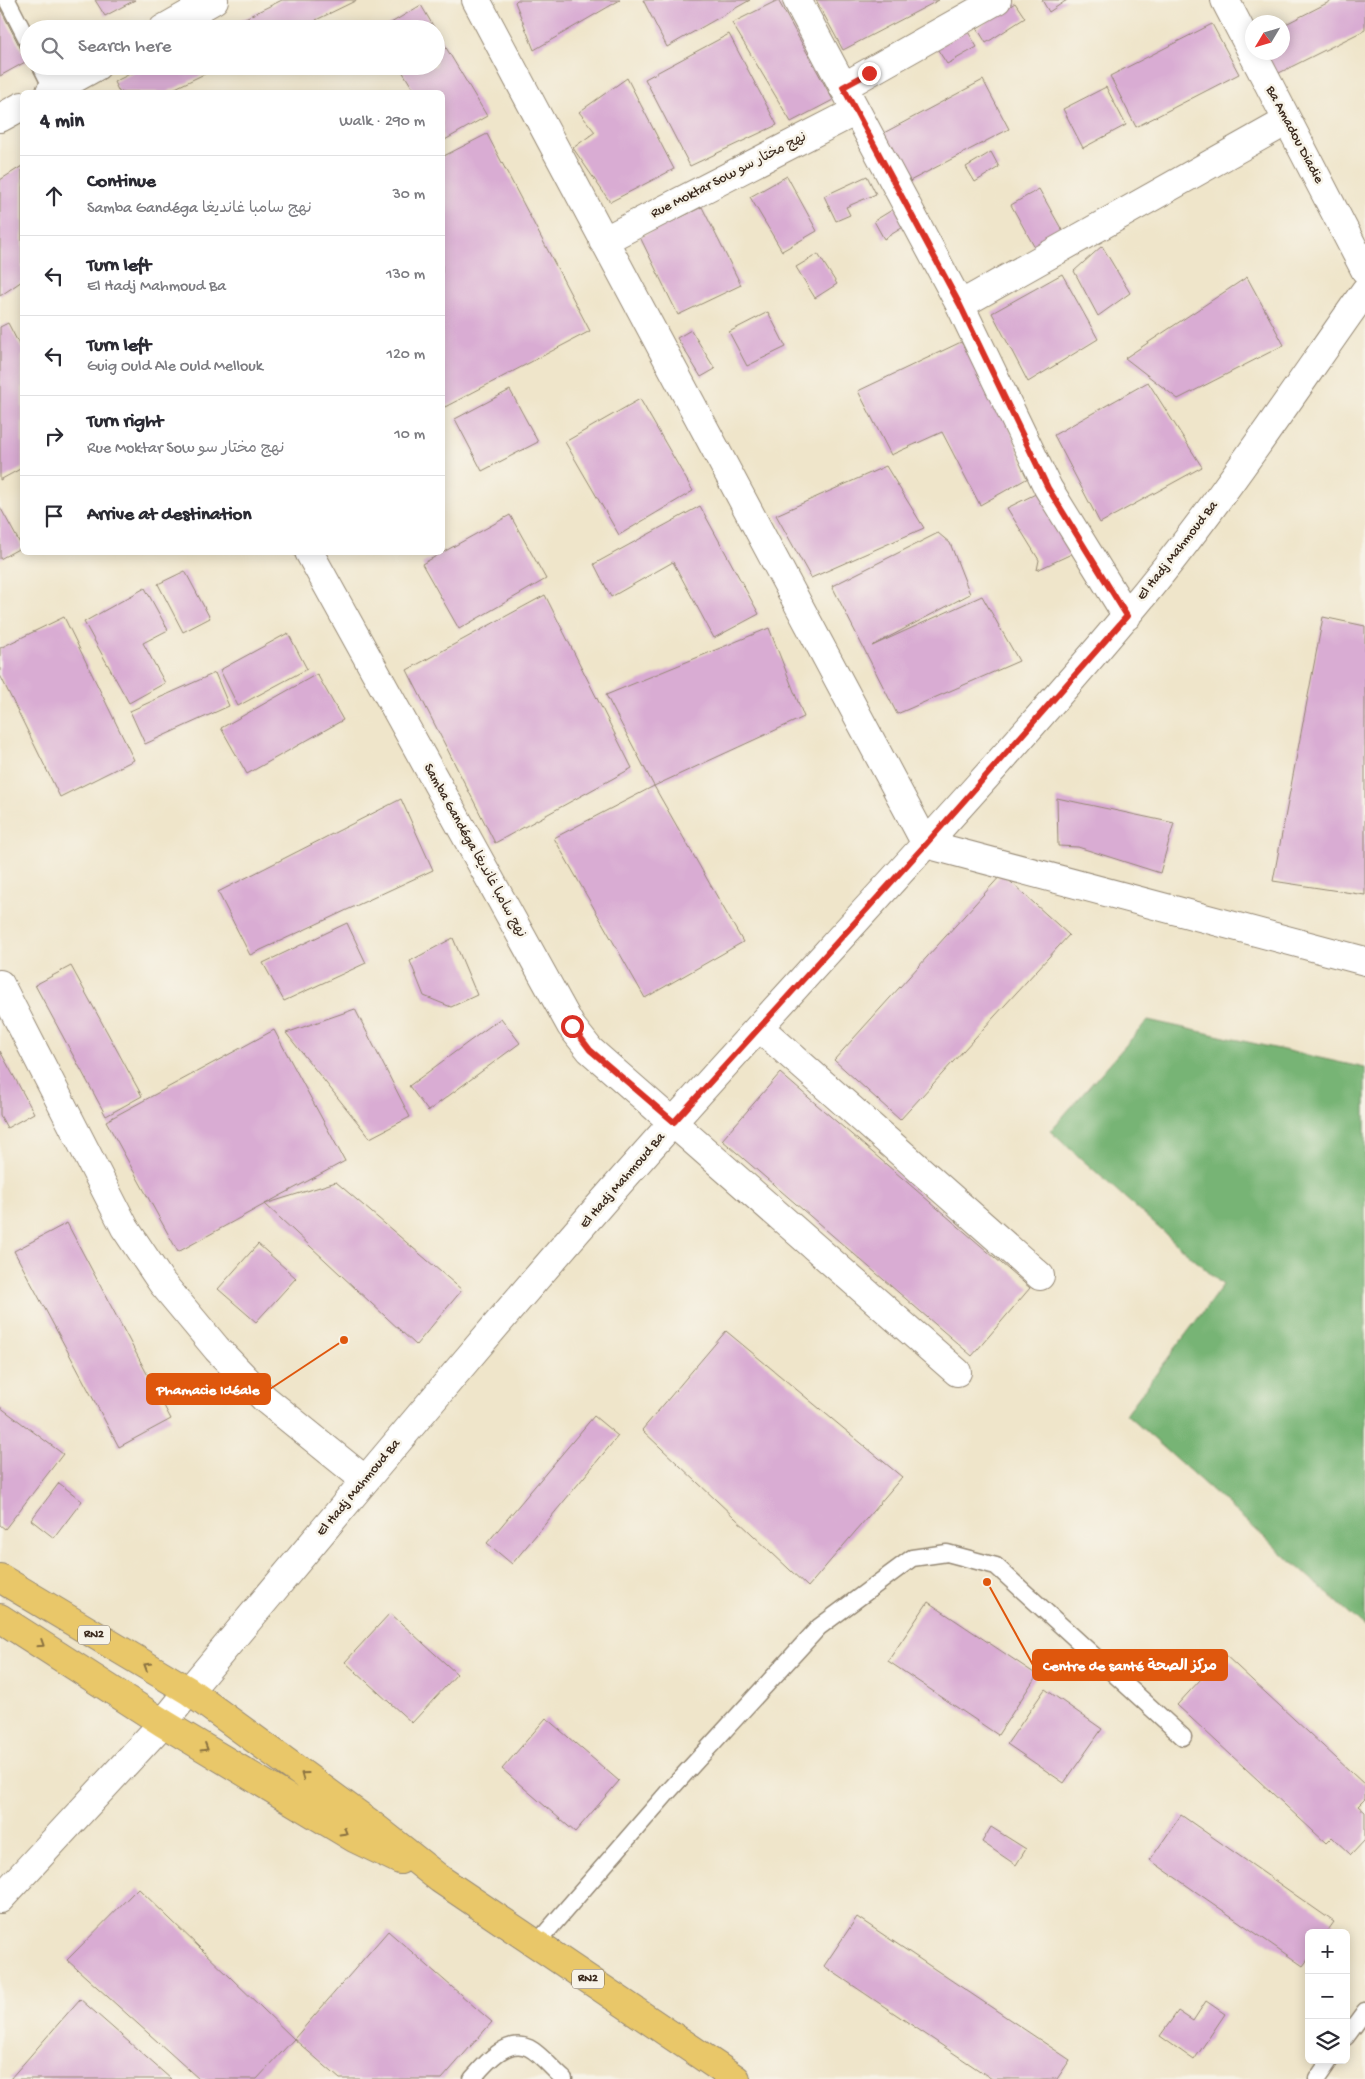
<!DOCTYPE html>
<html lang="en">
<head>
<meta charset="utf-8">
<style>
	body { margin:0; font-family:"Gochi Hand","Playpen Sans Arabic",sans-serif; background:#f2f2f3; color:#2b2b33 }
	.controls { position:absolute; right:15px; bottom:15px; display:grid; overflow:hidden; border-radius:8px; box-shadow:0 2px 12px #0003 }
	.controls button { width:45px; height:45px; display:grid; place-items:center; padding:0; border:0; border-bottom:1px solid #e1e1e2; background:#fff; color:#2b2b33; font:25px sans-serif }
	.compass { position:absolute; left:1245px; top:15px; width:45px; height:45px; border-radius:50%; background:#fff; box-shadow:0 2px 12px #0003; rotate:232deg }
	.stop { position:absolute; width:15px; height:15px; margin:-11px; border:4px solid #d93025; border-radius:50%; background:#fff }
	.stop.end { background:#d93025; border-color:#fff; box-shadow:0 1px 5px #0008 }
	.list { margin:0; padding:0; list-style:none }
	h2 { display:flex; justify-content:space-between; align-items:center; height:65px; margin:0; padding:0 20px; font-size:21px }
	h2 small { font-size:16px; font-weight:400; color:#7c7c81 }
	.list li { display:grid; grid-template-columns:32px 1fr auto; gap:15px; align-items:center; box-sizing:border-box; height:80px; padding:0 20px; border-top:1px solid #e1e1e2 }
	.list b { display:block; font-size:19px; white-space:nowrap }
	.list p { margin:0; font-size:16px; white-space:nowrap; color:#7c7c81 }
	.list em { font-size:16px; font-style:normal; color:#7c7c81 }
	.icon { flex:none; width:28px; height:28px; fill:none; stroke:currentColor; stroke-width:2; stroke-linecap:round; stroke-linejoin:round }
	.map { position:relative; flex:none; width:1365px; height:2079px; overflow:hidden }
	.search { position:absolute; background:#fff; box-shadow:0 2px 12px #0003; left:20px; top:20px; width:425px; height:55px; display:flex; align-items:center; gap:12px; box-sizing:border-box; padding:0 18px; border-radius:28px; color:#7c7c81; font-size:19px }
	.panel { position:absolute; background:#fff; box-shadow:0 2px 12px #0003; left:20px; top:90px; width:425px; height:465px; border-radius:8px }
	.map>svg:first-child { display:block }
	.forest { fill:#77b474; stroke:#596f49 }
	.building { fill:#d9acd3 }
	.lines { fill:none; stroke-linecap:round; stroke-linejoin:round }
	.service-casing { stroke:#958874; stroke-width:19 }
	.minor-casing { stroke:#958874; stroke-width:30 }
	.tertiary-casing { stroke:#958874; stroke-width:30 }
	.trunk-casing { stroke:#958874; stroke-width:30 }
	.service { stroke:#fff; stroke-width:16 }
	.minor { stroke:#fff; stroke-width:28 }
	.tertiary { stroke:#fff; stroke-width:28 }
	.trunk { stroke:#e9c769; stroke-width:28 }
	.oneway { stroke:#897140 }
	.route { stroke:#d93025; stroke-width:6 }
	.labels { text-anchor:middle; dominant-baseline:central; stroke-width:5; stroke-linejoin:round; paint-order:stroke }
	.shield { fill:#f7f3e8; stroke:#73665b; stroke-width:1 }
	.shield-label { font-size:12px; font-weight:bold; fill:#3b2a1e }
	.street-label { font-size:14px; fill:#3b2a1e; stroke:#f7f3e8 }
	.leader { fill:none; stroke:#df570d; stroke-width:2 }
	.callout-dot { fill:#df570d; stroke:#f7f3e8; stroke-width:2 }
	.callout { fill:#df570d; stroke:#df570d; stroke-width:2 }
	.callout-label { font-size:15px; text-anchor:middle; font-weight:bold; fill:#fff }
</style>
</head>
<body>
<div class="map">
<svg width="1365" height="2079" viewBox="0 0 1365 2079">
	<rect width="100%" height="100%" fill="#f7f3e8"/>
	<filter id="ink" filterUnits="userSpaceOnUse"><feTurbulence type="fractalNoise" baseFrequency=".02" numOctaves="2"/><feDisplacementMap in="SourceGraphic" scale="10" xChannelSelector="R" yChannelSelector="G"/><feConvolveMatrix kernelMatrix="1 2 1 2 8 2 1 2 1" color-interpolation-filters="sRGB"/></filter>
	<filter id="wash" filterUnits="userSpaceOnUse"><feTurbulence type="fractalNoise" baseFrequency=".0096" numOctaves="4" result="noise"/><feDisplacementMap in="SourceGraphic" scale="20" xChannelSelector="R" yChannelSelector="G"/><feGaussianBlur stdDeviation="1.12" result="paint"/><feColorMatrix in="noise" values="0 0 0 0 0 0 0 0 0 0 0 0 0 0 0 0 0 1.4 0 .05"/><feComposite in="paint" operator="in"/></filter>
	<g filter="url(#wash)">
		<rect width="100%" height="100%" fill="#efe5ca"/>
		<path class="forest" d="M1148,1020L1365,1068V1627L1126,1414L1223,1285L1050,1131Z"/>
		<g id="blocks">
			<path class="building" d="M95,0H135L105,16Z
				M282,0H357L316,20L320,29H223Z
				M517,0H620L534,50L515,2Z
				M643,0H750L667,47Z
				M778,0L833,100L791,122L732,23Z
				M816,0H939L843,50Z
				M1042,0H1067L1049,12Z
				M1333,0H1365V30L1275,75L1263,52H1282V26Z
				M1015,3L1025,18L986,43L977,28Z
				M421,5L435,29H381Z
				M0,8L27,61L0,76Z
				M1212,24L1239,74L1136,127L1110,76Z
				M967,30L977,47L947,64L936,47Z
				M436,31L487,116L443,141L442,92H415L399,66H436Z
				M729,34L777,125L690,166L645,79Z
				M146,66H221L167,92H119L114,82Z
				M627,78L674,169L610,202L573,148L595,132L579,112Z
				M983,80L1009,129L906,183L880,135Z
				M1106,87L1126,125L1083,148L1063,109Z
				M487,134L590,331L445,407L442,403V157Z
				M991,152L999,167L975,182L966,167Z
				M22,166V281L0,296V180Z
				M787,176L817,231L782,251L750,197Z
				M867,176L876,194L846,207L850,215L836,221L824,196Z
				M1039,189L1063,232L1035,248L1011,205Z
				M702,207L741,285L678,315L640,237Z
				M897,207L908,224L884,239L874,221Z
				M1102,246L1130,293L1098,316L1074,271Z
				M818,254L837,284L815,298L796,267Z
				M1062,274L1098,339L1028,382L992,313Z
				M1247,277L1284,345L1178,399L1125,358Z
				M768,312L786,347L747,366L729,332Z
				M8,323L22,350V468L0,480V327Z
				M691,330L715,369L701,377L677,338Z
				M961,342L1002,406L1028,478L980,505L942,432L891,455L858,391Z
				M1148,382L1202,467L1100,523L1054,435Z
				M510,390L538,442L482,471L455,419Z
				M640,399L693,491L619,535L565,442Z
				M886,466L924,528L811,578L776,515Z
				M1048,488L1078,551L1037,570L1039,560L1007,508Z
				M700,506L759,614L714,638L673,562L611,597L594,564Z
				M0,507L22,547L0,559Z
				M510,515L546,579L459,629L422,564Z
				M938,533L950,543L970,594L872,646L982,596L1019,661L897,714L832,586Z
				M185,571L210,618L183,632L158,584Z
				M145,588L168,630L143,643L165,683L129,703L84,622Z
				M545,595L632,768L495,843L407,670Z
				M64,617L134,760L60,797L0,675V648Z
				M1323,617L1365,626V895L1273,881Z
				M769,628L804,717L654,786L606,695Z
				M288,633L307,669L238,706L220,670Z
				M215,673L229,706L145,744L130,711Z
				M317,674L343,720L247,774L221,728Z
				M654,786L743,942L645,998L554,838Z
				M1057,798L1174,823L1160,873L1078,847L1058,846Z
				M401,799L433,870L250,955L218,892Z
				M1002,874L1069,935L900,1120L834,1060Z
				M347,923L366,963L284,1001L263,963Z
				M453,938L477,995L451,1007L424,996L410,961Z
				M71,966L142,1096L106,1116L35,985Z
				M355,1009L410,1117L370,1138L286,1033Z
				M501,1018L520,1043L428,1111L409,1086Z
				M274,1030L345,1161L265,1204L336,1182L462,1290L416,1345L265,1204L178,1252L106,1121Z
				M0,1051L34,1113L7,1128L0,1115Z
				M780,1073L1030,1288L972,1356L722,1140Z
				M67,1223L171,1419L119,1447L14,1251Z
				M258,1244L296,1278L256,1322L218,1289Z
				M726,1331L902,1477L808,1587L642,1430Z
				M0,1407L63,1454L5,1529L0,1525Z
				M594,1416L618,1436L512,1564L487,1543Z
				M59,1483L82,1501L54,1538L31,1520Z
				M928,1602L1037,1675L998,1735L888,1661Z
				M390,1613L457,1674L412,1723L345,1662Z
				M1224,1654L1365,1785V1799L1358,1806L1365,1812V1840L1351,1855L1332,1837L1326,1843L1177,1705Z
				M1045,1689L1102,1729L1064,1783L1007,1744Z
				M546,1718L619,1781L575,1832L502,1769Z
				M1181,1815L1334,1922L1326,1933H1309V1958L1303,1966L1150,1860Z
				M991,1827L1026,1849L1016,1865L982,1842Z
				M138,1888L294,2039L257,2079H199L67,1960Z
				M857,1917L1070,2060L1057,2079H992L824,1966Z
				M388,1931L492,2022L442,2079H340L294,2039Z
				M80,1999L171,2079H10Z
				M1206,2001L1225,2014L1194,2060L1160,2036L1178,2011L1193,2021Z"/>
		</g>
	</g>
	<g filter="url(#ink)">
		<use href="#blocks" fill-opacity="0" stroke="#958874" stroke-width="1"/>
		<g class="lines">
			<defs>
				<path id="service" d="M7,0L29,43
					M41,66L53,90
					M536,1944L668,1792L819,1627L912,1558L947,1553L996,1566L1183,1737
					M1346,2037L1365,2011
					M472,2079C484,2065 506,2037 529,2048C541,2054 553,2070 564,2079
					M1317,2079L1330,2060"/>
				<path id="minor" d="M476,0L926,844L1365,961
					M797,0L960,305L1048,488L1127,616
					M1225,0L1365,270
					M163,29L214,0
					M843,87L997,0
					M50,92L97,66
					M0,118L22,106
					M603,241L856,111
					M960,305L1287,121
					M309,552L571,1026L590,1050L957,1372
					M0,984L125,1228L162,1283L217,1349L265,1399L365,1480
					M760,1028L1040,1276
					M189,1691C344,1506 498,1319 659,1138C814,964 975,795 1125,617C1213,514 1287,401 1365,291"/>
				<path id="tertiary" d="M0,1899L163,1723L189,1691"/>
				<path id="trunk" d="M0,1578L189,1691L367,1821L440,1879L736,2079
					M0,1618L163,1723L354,1838L400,1860"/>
			</defs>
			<use href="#service" class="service-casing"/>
			<use href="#minor" class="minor-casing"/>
			<use href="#tertiary" class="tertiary-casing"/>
			<use href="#trunk" class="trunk-casing"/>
			<use href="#service" class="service"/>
			<use href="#minor" class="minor"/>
			<use href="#tertiary" class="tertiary"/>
			<use href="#trunk" class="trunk"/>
		</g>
		<defs><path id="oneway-chevron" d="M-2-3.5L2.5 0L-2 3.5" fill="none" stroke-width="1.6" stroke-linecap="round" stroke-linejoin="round" transform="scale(1.25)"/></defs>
		<g class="oneway">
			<use href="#oneway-chevron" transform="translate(41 1644) rotate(33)"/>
			<use href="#oneway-chevron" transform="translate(147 1666) rotate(-149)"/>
			<use href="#oneway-chevron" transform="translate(205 1748) rotate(31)"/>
			<use href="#oneway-chevron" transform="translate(304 1775) rotate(-144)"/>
			<use href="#oneway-chevron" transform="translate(344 1832) rotate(31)"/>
		</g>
	</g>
	<g class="lines" filter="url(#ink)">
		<path class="route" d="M572,1026L590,1050L674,1122L926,844L1127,616L1048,488L960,305L843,87L869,73"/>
	</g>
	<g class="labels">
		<g class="shield">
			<rect x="78" y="1625.5" width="32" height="19" rx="4"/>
			<rect x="572" y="1969.5" width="32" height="19" rx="4"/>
		</g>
		<g class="shield-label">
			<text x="94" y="1635">RN2</text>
			<text x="588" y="1979">RN2</text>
		</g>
		<g class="street-label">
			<text transform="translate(1294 135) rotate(62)">Ba Amadou Diadie</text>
			<text transform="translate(729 176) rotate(-27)">Rue Moktar Sow نهج مختار سو</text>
			<text transform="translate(1178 551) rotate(-52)">El Hadj Mahmoud Ba</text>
			<text transform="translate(474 851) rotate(61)">Samba Gandéga نهج سامبا غانديغا</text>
			<text transform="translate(623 1181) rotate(-49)">El Hadj Mahmoud Ba</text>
			<text transform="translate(359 1488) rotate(-50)">El Hadj Mahmoud Ba</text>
		</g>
	</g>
	<path class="leader" d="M344 1340L270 1389M987 1582L1033 1665"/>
	<g class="callout-dot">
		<circle cx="344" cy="1340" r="5"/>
		<circle cx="987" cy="1582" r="5"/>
	</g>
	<g class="callout">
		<rect x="147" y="1374" width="123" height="30" rx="5"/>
		<rect x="1033" y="1650" width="194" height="30" rx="5"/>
	</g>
	<g class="callout-label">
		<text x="208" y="1394">Phamacie Idéale</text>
		<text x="1130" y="1670">Centre de santé مركز الصحة</text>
	</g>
</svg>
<div class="controls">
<button>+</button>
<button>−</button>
<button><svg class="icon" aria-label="layers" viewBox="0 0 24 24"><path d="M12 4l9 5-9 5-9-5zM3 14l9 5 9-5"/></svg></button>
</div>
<svg class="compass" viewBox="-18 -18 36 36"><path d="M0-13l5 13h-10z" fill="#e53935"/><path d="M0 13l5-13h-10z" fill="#7c7c81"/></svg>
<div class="stop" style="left:572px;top:1026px"></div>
<div class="stop end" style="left:869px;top:73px"></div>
<div class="search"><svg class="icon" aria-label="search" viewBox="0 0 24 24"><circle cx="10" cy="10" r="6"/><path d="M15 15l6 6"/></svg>Search here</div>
<section class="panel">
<h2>4 min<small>Walk · 290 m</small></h2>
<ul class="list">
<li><svg class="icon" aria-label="ahead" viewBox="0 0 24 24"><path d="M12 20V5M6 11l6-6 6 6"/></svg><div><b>Continue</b><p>Samba Gandéga نهج سامبا غانديغا</p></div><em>30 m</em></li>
<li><svg class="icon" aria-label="left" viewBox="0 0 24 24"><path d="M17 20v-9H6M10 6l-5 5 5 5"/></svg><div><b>Turn left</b><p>El Hadj Mahmoud Ba</p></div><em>130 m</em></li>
<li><svg class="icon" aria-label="left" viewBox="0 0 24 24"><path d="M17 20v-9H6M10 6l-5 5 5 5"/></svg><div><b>Turn left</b><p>Guig Ould Ale Ould Mellouk</p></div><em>120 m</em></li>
<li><svg class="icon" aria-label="right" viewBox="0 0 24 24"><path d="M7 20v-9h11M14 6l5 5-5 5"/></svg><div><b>Turn right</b><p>Rue Moktar Sow نهج مختار سو</p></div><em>10 m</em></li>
<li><svg class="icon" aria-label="arrive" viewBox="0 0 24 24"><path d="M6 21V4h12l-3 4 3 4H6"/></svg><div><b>Arrive at destination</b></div></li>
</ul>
</section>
</div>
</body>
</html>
